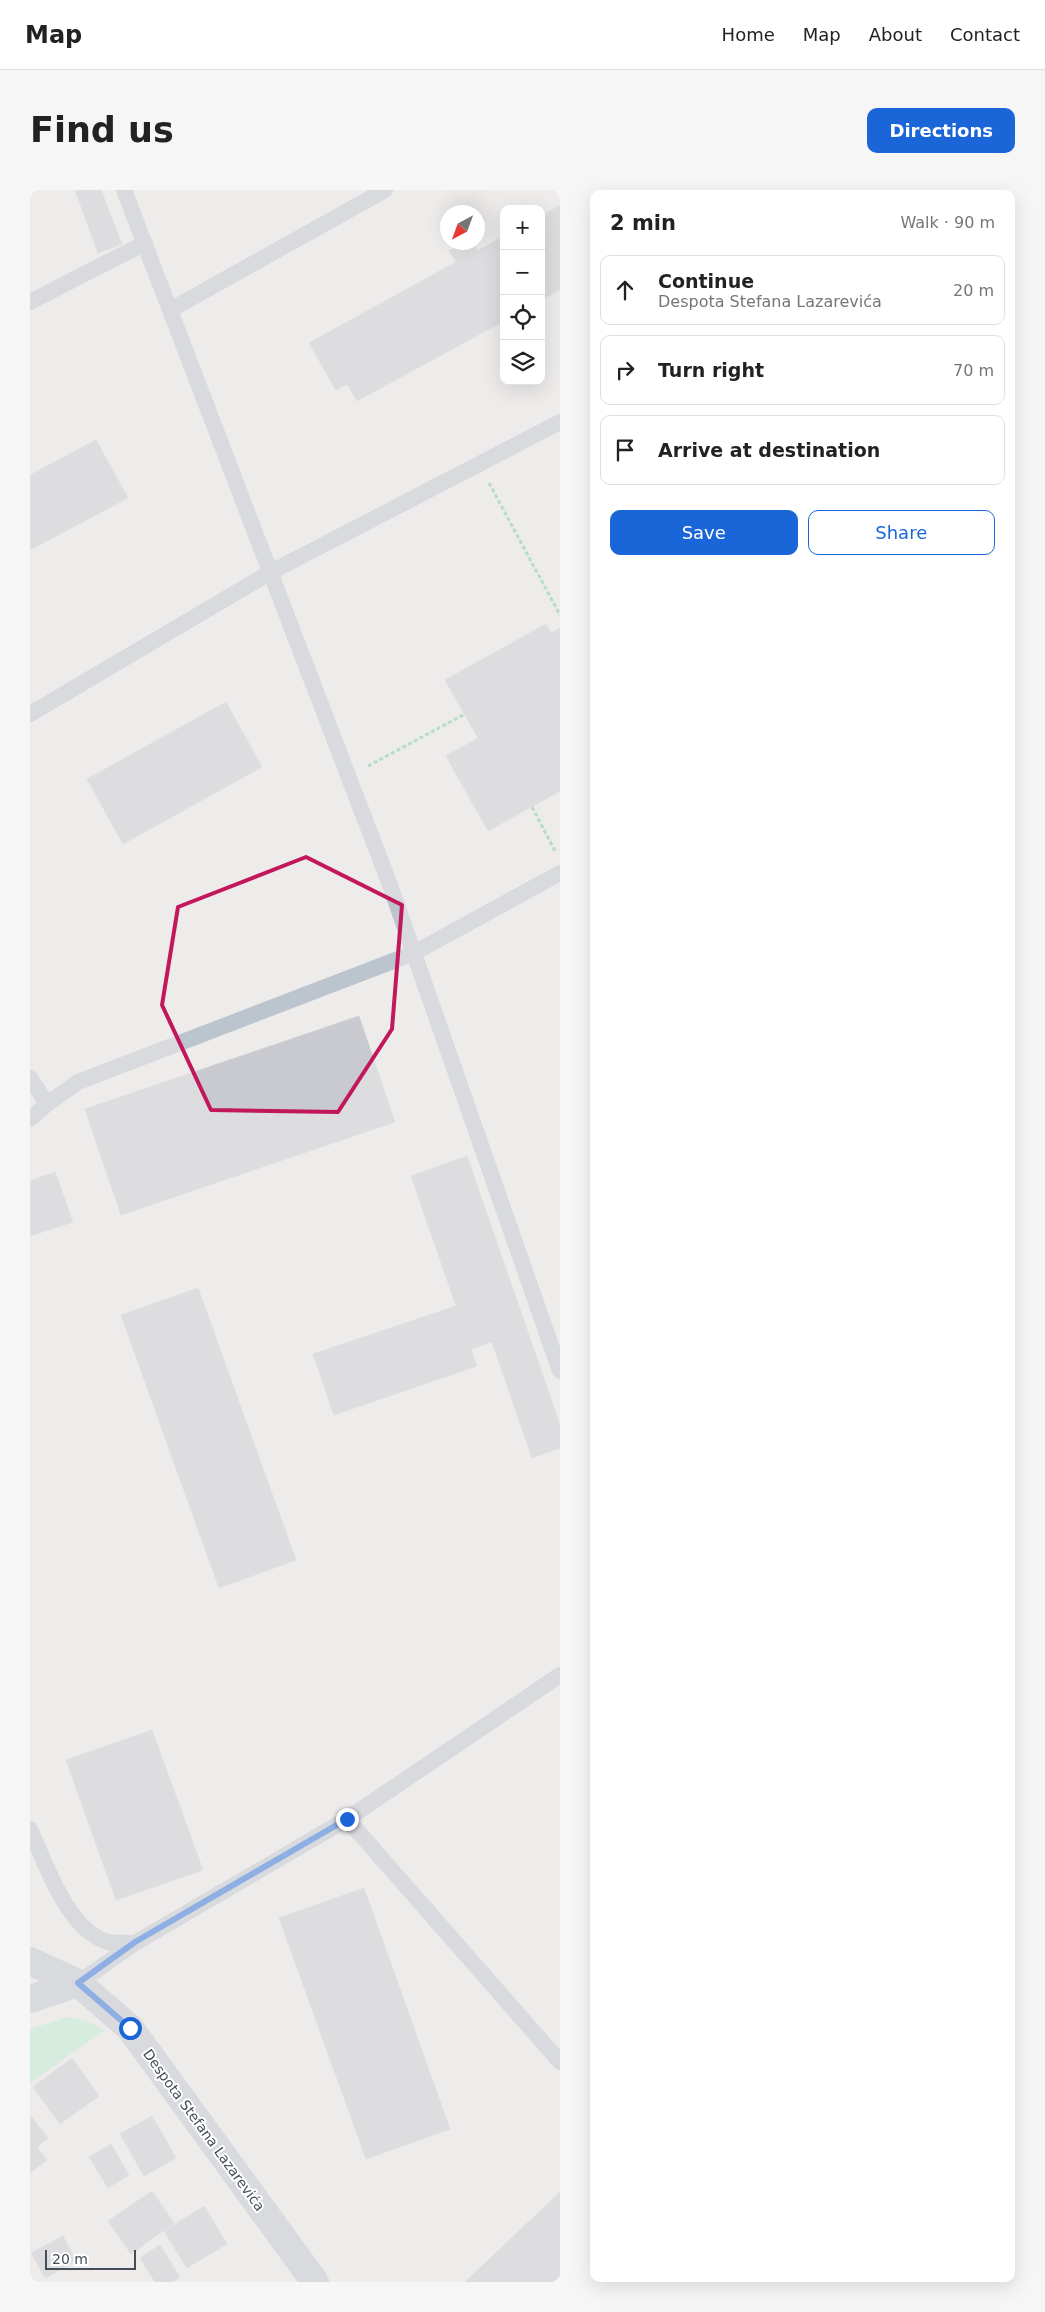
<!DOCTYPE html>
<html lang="en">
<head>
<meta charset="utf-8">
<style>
	body { margin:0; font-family:"DejaVu Sans",sans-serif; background:#f6f6f6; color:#222 }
	.controls { position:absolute; right:15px; top:15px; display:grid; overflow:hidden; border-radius:10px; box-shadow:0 5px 20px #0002 }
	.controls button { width:45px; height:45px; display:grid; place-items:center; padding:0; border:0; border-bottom:1px solid #e0e0e0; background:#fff; color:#222; font:25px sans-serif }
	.compass { position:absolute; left:410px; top:15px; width:45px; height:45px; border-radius:50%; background:#fff; box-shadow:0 5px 20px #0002; rotate:221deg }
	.scale { position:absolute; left:15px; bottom:12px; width:91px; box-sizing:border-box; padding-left:5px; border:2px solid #444e58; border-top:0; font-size:14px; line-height:18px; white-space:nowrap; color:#444e58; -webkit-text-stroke:4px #fff; paint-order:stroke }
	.stop { position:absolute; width:15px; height:15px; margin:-11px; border:4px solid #1a66d9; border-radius:50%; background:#fff }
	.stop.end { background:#1a66d9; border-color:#fff; box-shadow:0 1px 5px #0008 }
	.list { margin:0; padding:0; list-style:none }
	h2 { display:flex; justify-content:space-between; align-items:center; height:65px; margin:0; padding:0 20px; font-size:21px }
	h2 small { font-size:16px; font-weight:400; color:#767676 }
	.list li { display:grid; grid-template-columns:32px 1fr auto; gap:15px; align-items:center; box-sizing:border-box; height:70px; margin:0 10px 10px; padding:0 10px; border:1px solid #e0e0e0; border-radius:10px }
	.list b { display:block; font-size:19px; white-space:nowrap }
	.list p { margin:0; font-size:16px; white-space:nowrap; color:#767676 }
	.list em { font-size:16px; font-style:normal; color:#767676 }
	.actions { display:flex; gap:10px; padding:15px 20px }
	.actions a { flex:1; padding:11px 0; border:1px solid #1a66d9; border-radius:10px; text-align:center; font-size:18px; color:#1a66d9 }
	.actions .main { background:#1a66d9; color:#fff }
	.icon { flex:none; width:28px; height:28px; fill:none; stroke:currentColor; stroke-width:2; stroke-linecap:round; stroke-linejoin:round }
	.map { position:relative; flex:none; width:530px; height:2092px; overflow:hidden; border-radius:10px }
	header { display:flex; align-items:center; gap:30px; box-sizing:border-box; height:70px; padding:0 25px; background:#fff; border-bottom:1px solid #e0e0e0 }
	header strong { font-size:24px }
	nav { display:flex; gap:28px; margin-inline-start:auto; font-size:18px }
	.intro { display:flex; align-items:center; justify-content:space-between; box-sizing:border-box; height:120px; padding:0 30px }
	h1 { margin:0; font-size:35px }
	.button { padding:12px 22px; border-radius:10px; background:#1a66d9; color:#fff; font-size:18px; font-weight:700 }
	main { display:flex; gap:30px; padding:0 30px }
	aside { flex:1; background:#fff; border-radius:10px; box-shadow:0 5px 20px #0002 }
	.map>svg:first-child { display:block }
	.green { fill:#b8edcf }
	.building { fill:#c8cad0; stroke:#cfd1d7 }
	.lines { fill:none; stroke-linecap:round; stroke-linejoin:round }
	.path { stroke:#71caa2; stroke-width:3; stroke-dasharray:4 2.5; stroke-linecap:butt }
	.service { stroke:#bcc5ce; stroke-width:16 }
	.minor { stroke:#bcc5ce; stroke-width:28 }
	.route { stroke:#1a66d9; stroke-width:6 }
	.marked { fill:none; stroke:#c2185b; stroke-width:4; stroke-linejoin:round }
	.labels { text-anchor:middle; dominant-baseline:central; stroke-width:4; stroke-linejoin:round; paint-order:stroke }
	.street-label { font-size:14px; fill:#444e58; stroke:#fff }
</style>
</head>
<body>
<header>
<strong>Map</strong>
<nav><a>Home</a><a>Map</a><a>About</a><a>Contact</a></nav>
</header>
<div class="intro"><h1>Find us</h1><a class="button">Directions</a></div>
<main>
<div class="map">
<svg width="530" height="2092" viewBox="0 0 530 2092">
	<rect width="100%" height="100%" fill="#eeebeb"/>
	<path class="green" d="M38,1827L56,1831L75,1840L0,1893V1839Z"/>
	<path class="building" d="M45,0H71L92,54L68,63Z
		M530,15V100L511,110V26Z
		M474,46V131L327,211L317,194L306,200L279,153L426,72L419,61L434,52H443L447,61Z
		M66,250L98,308L0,360V285Z
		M516,434L521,443L530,438V601L458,641L416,566L448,548L415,490Z
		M196,512L232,577L93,654L57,589Z
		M329,826L365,932L91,1025L55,919Z
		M437,966L530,1235V1258L502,1268L462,1152L441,1159L381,986Z
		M25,982L43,1032L0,1046V991Z
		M168,1098L266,1370L189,1398L91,1125Z
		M426,1116L447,1176L304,1225L283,1164Z
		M122,1540L173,1680L86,1710L36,1570Z
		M334,1698L420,1939L336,1969L249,1728Z
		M42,1868L69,1906L30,1934L3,1897Z
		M0,1925L18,1948L7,1957L17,1970L0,1983Z
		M122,1926L146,1968L114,1986L90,1944Z
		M81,1954L99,1985L78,1998L59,1967Z
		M122,2001L144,2033L101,2064L78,2031Z
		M530,2002V2092H435Z
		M174,2016L197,2054L157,2078L134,2041Z
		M33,2046L46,2071L15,2088L1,2063Z
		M130,2055L150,2087L143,2092H125L110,2068Z"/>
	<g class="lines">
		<path class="path" d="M459,293L530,425
			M338,576L435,524
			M502,617L525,661"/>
		<path class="service" d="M94,0L360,695L530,1181
			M0,112L115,53
			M140,120L355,0
			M0,524L241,382L530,232
			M0,888L17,914
			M0,929L17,914L48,892L384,763L530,683
			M530,1485L317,1629L530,1872
			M0,1639C16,1674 37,1740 78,1752C85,1754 97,1752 105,1753
			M48,1793L105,1753L317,1629"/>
		<path class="minor" d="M0,1771L48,1793L100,1838L285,2092
			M0,1809L48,1793"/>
	</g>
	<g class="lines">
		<path class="route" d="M100,1838L48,1793L105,1752L317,1629"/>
	</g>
	<path d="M0 0H530V2092H0ZM276,667L372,715L362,839L308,922L181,920L132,815L148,717Z" fill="#eeebeb" fill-opacity=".55" fill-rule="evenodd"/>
	<path class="marked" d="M276,667L372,715L362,839L308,922L181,920L132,815L148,717Z"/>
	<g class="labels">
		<g class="street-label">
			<text transform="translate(174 1940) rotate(54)">Despota Stefana Lazarevića</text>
		</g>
	</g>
</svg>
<div class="controls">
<button>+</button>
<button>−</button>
<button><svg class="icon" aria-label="locate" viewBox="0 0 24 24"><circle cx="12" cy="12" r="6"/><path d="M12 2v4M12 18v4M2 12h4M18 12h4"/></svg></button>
<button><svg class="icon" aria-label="layers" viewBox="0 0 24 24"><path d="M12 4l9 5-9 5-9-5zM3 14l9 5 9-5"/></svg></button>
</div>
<svg class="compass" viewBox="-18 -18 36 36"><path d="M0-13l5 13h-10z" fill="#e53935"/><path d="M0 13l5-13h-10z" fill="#767676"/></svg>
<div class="scale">20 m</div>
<div class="stop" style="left:100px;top:1838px"></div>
<div class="stop end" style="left:317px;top:1629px"></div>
</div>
<aside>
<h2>2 min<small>Walk · 90 m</small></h2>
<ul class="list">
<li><svg class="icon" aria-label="ahead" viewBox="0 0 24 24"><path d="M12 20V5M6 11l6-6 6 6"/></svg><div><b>Continue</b><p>Despota Stefana Lazarevića</p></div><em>20 m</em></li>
<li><svg class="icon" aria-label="right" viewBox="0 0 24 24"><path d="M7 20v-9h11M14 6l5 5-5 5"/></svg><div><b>Turn right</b></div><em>70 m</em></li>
<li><svg class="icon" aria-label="arrive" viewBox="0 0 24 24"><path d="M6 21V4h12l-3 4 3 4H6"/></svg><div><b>Arrive at destination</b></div></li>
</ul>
<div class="actions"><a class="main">Save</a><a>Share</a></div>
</aside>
</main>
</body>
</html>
